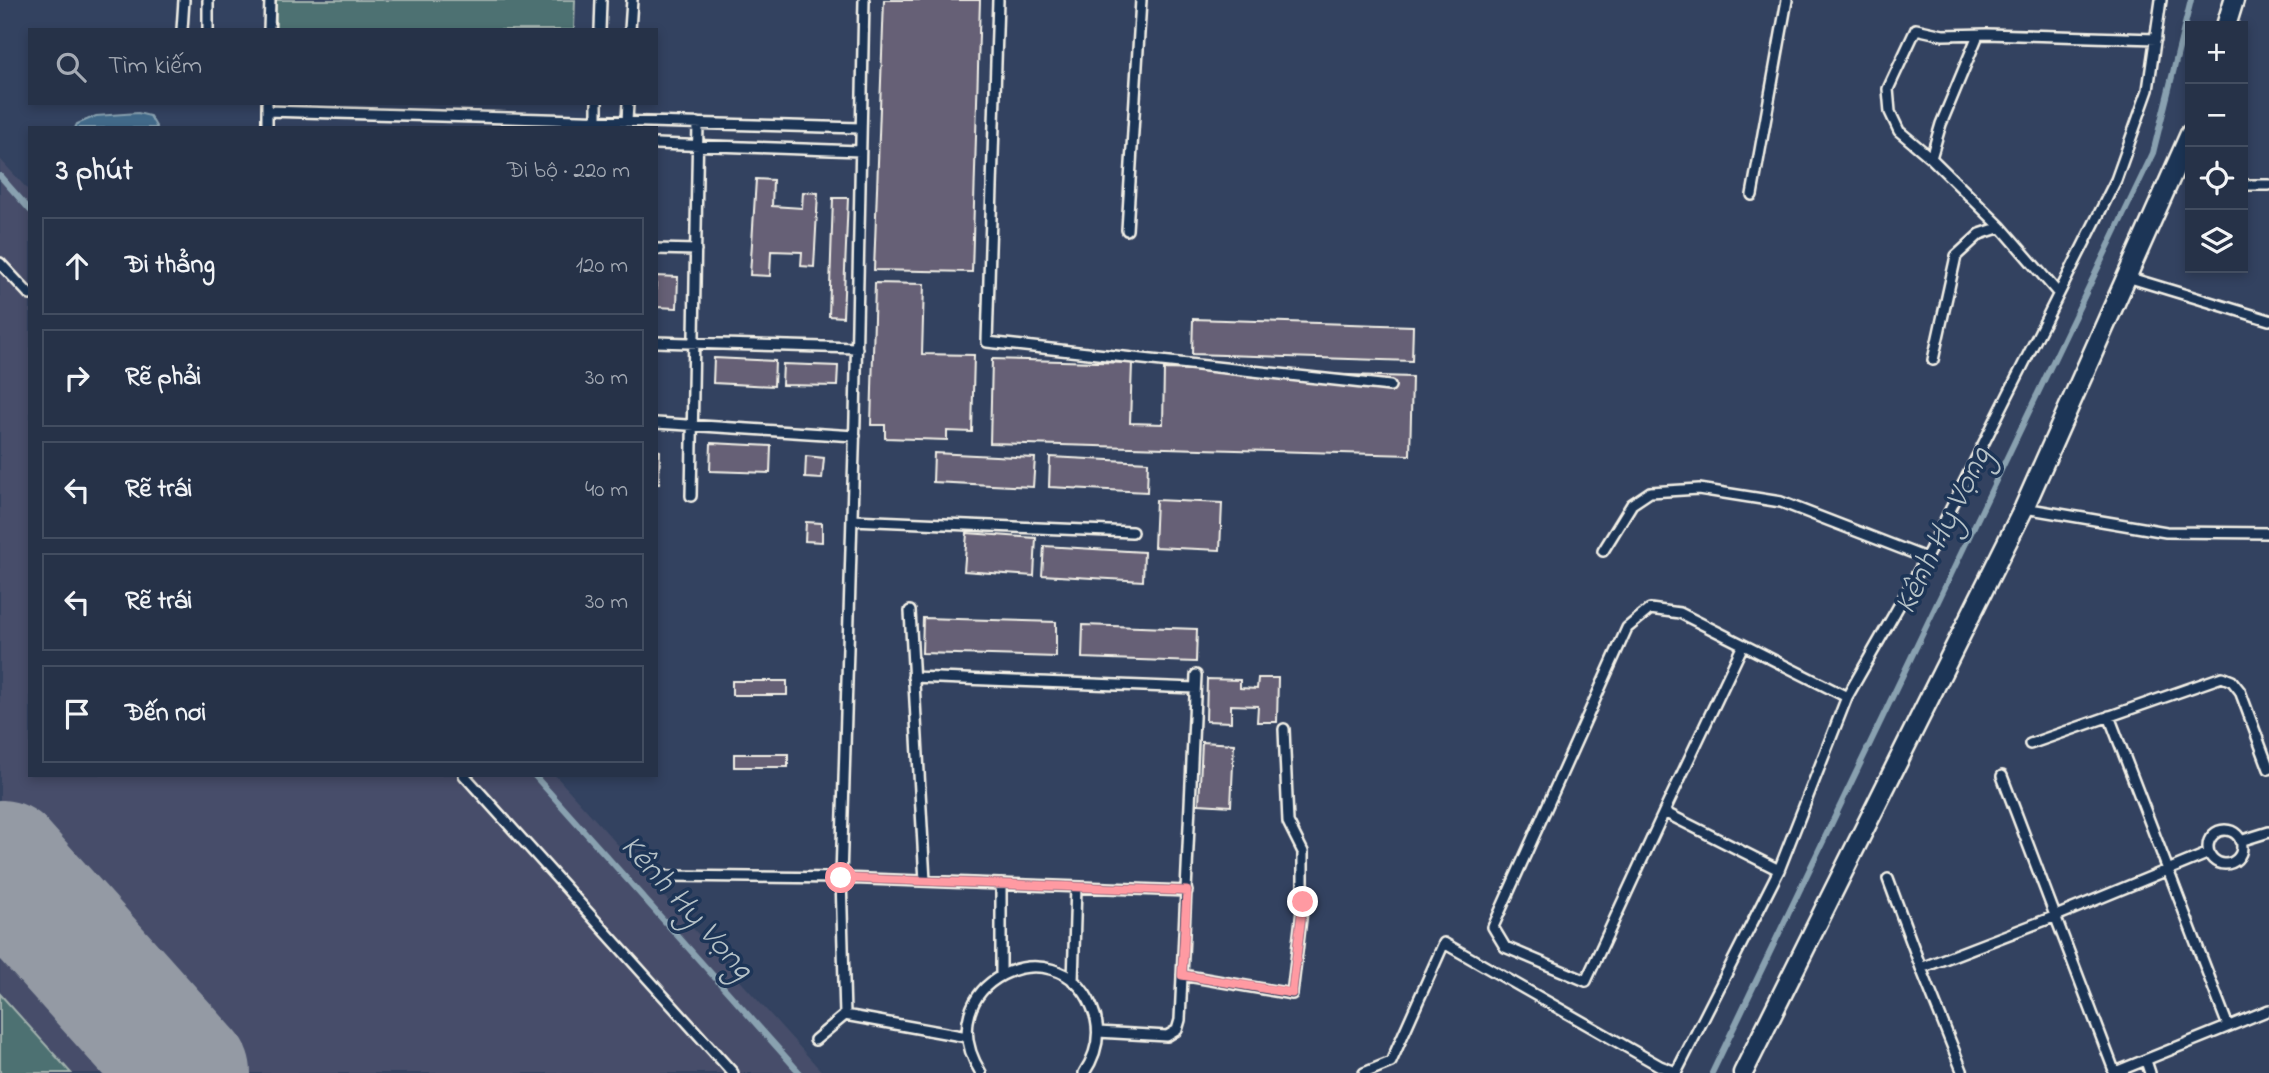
<!DOCTYPE html>
<html lang="vi">
<head>
<meta charset="utf-8">
<style>
	body { margin:0; font-family:"Indie Flower",sans-serif; background:#323e52; color:#f1f3f6 }
	.controls { position:absolute; right:21px; top:21px; display:grid; overflow:hidden; border-radius:0px; box-shadow:0 4px 10px #0003 }
	.controls button { width:63px; height:63px; display:grid; place-items:center; padding:0; border:0; border-bottom:2px solid #424d60; background:#263248; color:#f1f3f6; font:35px sans-serif }
	.stop { position:absolute; width:21px; height:21px; margin:-16px; border:5px solid #ff9aa2; border-radius:50%; background:#fff }
	.stop.end { background:#ff9aa2; border-color:#fff; box-shadow:0 2px 7px #0008 }
	.list { margin:0; padding:0; list-style:none }
	h2 { display:flex; justify-content:space-between; align-items:center; height:91px; margin:0; padding:0 28px; font-size:30px }
	h2 small { font-size:23px; font-weight:400; color:#a4aab4 }
	.list li { display:grid; grid-template-columns:46px 1fr auto; gap:21px; align-items:center; box-sizing:border-box; height:98px; margin:0 14px 14px; padding:0 14px; border:2px solid #424d60; border-radius:0px }
	.list b { display:block; font-size:26px; white-space:nowrap }
	.list em { font-size:23px; font-style:normal; color:#a4aab4 }
	.icon { flex:none; width:38px; height:38px; fill:none; stroke:currentColor; stroke-width:2; stroke-linecap:round; stroke-linejoin:round }
	.map { position:relative; flex:none; width:2269px; height:1073px; overflow:hidden }
	.search { position:absolute; background:#263248; box-shadow:0 4px 10px #0003; left:28px; top:28px; width:630px; height:77px; display:flex; align-items:center; gap:18px; box-sizing:border-box; padding:0 24px; border-radius:0px; color:#a4aab4; font-size:26px }
	.panel { position:absolute; background:#263248; box-shadow:0 4px 10px #0003; left:28px; top:126px; width:630px; height:651px; border-radius:0px }
	.map>svg:first-child { display:block }
	.built { fill:#464e6a }
	.green { fill:#4e7172; stroke:#a1b1ad; stroke-width:2 }
	.water { fill:#426b8a; stroke:#89a1b0; stroke-width:2 }
	.lines { fill:none; stroke-linecap:round; stroke-linejoin:round }
	.stream { stroke:#89a1b0; stroke-width:6 }
	.runway { stroke:#949aa4; stroke-width:128 }
	.building { fill:#666176; stroke:#f4f1e8; stroke-width:2 }
	.lane-casing { stroke:#f4f1e8; stroke-width:14 }
	.street-casing { stroke:#f4f1e8; stroke-width:23 }
	.lane { stroke:#1d3557; stroke-width:9 }
	.street { stroke:#1d3557; stroke-width:18 }
	.route { stroke:#ff9aa2; stroke-width:9 }
	.labels { text-anchor:middle; dominant-baseline:central; stroke-width:7; stroke-linejoin:round; paint-order:stroke }
	.water-label { font-size:33px; font-style:italic; fill:#b6c2c7; stroke:#1d3557 }
</style>
</head>
<body>
<div class="map">
<svg width="2269" height="1073" viewBox="0 0 2269 1073">
	<rect width="100%" height="100%" fill="#334260"/>
	<filter id="ink" filterUnits="userSpaceOnUse"><feTurbulence type="fractalNoise" baseFrequency=".0143" numOctaves="2"/><feDisplacementMap in="SourceGraphic" scale="14" xChannelSelector="R" yChannelSelector="G"/><feConvolveMatrix kernelMatrix="1 2 1 2 8 2 1 2 1" color-interpolation-filters="sRGB"/></filter>
	<g filter="url(#ink)">
		<path class="built" d="M0,159L30,192V775H555L823,1073H0Z"/>
		<path class="green" d="M276,0H575L574,30H276Z
			M0,994L71,1073H0Z"/>
		<path class="water" d="M138,113L150,116L157,128H75L77,124L96,116Z"/>
		<g class="lines">
			<path class="stream" d="M0,176L30,210
				M534,775L800,1073
				M1712,1073L2153,153L2191,0"/>
			<path class="runway" d="M0,864L187,1073"/>
		</g>
		<path class="building" d="M884,0H980L972,272L874,270Z
			M756,179L773,180L772,206L802,208L803,192L818,193L814,267L801,266L802,252L771,251L770,276L750,275Z
			M833,198H848L843,317L829,316Z
			M656,276L678,277L677,308L656,307Z
			M875,283L924,284L922,354L974,355L972,432L947,431V440L885,438V425H871Z
			M1193,319L1413,326L1412,361L1192,354Z
			M714,358L775,361L774,386L713,383Z
			M992,359L1132,363L1130,423L1163,424L1164,369L1412,377L1410,455L990,443Z
			M783,364L838,366L837,386L782,385Z
			M711,443L771,446L770,473L710,471Z
			M656,450L660,451L659,484H656Z
			M934,453L1035,458L1033,487L933,482Z
			M806,456L824,458L822,479L805,478Z
			M1050,457L1148,462L1147,492L1049,487Z
			M1156,500L1222,503L1220,550L1154,547Z
			M806,522L822,523V542L805,541Z
			M967,533L1036,538L1034,576L964,571Z
			M1044,546L1144,552L1143,581L1042,575Z
			M923,618L1056,622V657L922,653Z
			M1083,625L1197,629L1196,662L1082,658Z
			M1258,678H1278L1277,722H1257L1258,706L1231,705V722L1206,721L1207,679L1240,680V688L1257,689Z
			M732,681H787V695H732Z
			M1202,742L1234,744L1231,806L1199,804Z
			M734,754H788V767H734Z"/>
		<g class="lines">
			<defs>
				<path id="lane" d="M998,0L987,342L1390,386
					M182,30L184,0
					M208,30V0
					M269,30L270,0
					M600,30L601,0
					M630,30L632,0
					M267,111L860,128
					M597,120V103
					M627,121L628,103
					M267,128V103
					M656,144L860,151
					M2179,157L2190,166
					M1931,158L1941,124L1978,35
					M2243,185H2269
					M1752,195L1787,0
					M1127,230L1141,0
					M656,249L696,250
					M0,263L30,295
					M2127,277L2269,320
					M2058,293L2001,227L1931,158L1899,131L1890,112L1888,89L1916,29L1943,35L1987,34L2156,39
					M656,342L857,348
					M1933,360L1956,256L1980,234L2001,227
					M656,423L855,436
					M691,496L698,123
					M2024,508L2166,532L2269,533
					M852,520L1132,532
					M1603,551L1632,504L1650,492L1699,489L1781,502L1926,558
					M910,611L925,881
					M913,677L1195,688
					M2109,716L2228,1026
					M2030,744L2222,677L2232,681L2240,691L2269,769
					M464,775L733,1073
					M2002,776L2115,1073
					M1664,812L1743,645
					M2208 847a17 17 0 1 1 34 0a17 17 0 1 1-34 0Z
					M2240,841L2269,832
					M1779,870L1664,812L1586,981L1505,947L1493,927L1627,628L1650,609L1680,613L1847,697
					M667,876L841,878L1187,891
					M1888,879L1921,968L1963,1073
					M1001,884V975
					M1921,968L2056,916L2209,853
					M1182,975L1292,994L1303,902V852L1288,822L1284,729
					M1073,981L1076,887
					M845,1015L841,878L855,418L864,0
					M1098,1032L1167,1036L1177,1030L1180,1020L1196,675
					M815,1040L845,1015L967,1037
					M2146,1061L2150,1073
					M981,1073C925,984 1057,923 1092,1007C1102,1030 1098,1052 1084,1073
					M1364,1073L1391,1062L1444,943L1660,1066L1676,1072
					M1676,1073L1779,870L1847,697L1926,558L2116,180L2148,90L2161,0
					M2113,1073L2269,1010"/>
				<path id="street" d="M2226,26L2234,0
					M1743,1073L2024,508L2190,134"/>
			</defs>
			<use href="#lane" class="lane-casing"/>
			<use href="#street" class="street-casing"/>
			<use href="#lane" class="lane"/>
			<use href="#street" class="street"/>
		</g>
	</g>
	<g class="lines" filter="url(#ink)">
		<path class="route" d="M841,878L1187,891L1182,975L1292,993L1303,902"/>
	</g>
	<g class="labels">
		<g class="water-label">
			<text transform="translate(1944 531) rotate(-64)">Kênh Hy Vọng</text>
			<text transform="translate(686 908) rotate(48)">Kênh Hy Vọng</text>
		</g>
	</g>
</svg>
<div class="controls">
<button>+</button>
<button>−</button>
<button><svg class="icon" aria-label="locate" viewBox="0 0 24 24"><circle cx="12" cy="12" r="6"/><path d="M12 2v4M12 18v4M2 12h4M18 12h4"/></svg></button>
<button><svg class="icon" aria-label="layers" viewBox="0 0 24 24"><path d="M12 4l9 5-9 5-9-5zM3 14l9 5 9-5"/></svg></button>
</div>
<div class="stop" style="left:841px;top:878px"></div>
<div class="stop end" style="left:1303px;top:902px"></div>
<div class="search"><svg class="icon" aria-label="search" viewBox="0 0 24 24"><circle cx="10" cy="10" r="6"/><path d="M15 15l6 6"/></svg>Tìm kiếm</div>
<section class="panel">
<h2>3 phút<small>Đi bộ · 220 m</small></h2>
<ul class="list">
<li><svg class="icon" aria-label="ahead" viewBox="0 0 24 24"><path d="M12 20V5M6 11l6-6 6 6"/></svg><div><b>Đi thẳng</b></div><em>120 m</em></li>
<li><svg class="icon" aria-label="right" viewBox="0 0 24 24"><path d="M7 20v-9h11M14 6l5 5-5 5"/></svg><div><b>Rẽ phải</b></div><em>30 m</em></li>
<li><svg class="icon" aria-label="left" viewBox="0 0 24 24"><path d="M17 20v-9H6M10 6l-5 5 5 5"/></svg><div><b>Rẽ trái</b></div><em>40 m</em></li>
<li><svg class="icon" aria-label="left" viewBox="0 0 24 24"><path d="M17 20v-9H6M10 6l-5 5 5 5"/></svg><div><b>Rẽ trái</b></div><em>30 m</em></li>
<li><svg class="icon" aria-label="arrive" viewBox="0 0 24 24"><path d="M6 21V4h12l-3 4 3 4H6"/></svg><div><b>Đến nơi</b></div></li>
</ul>
</section>
</div>
</body>
</html>
